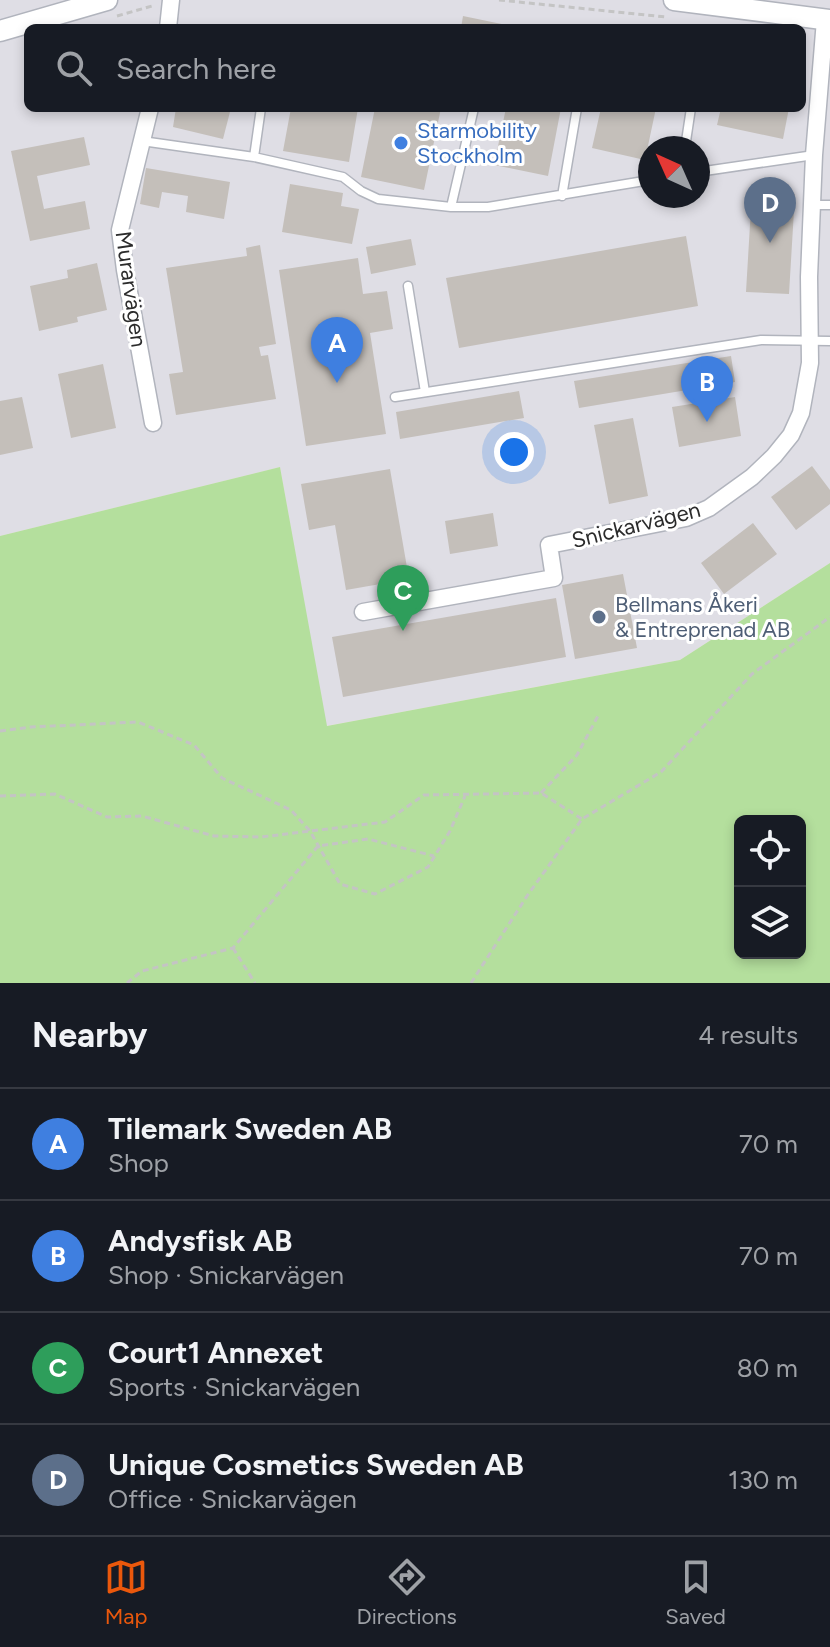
<!DOCTYPE html>
<html lang="en">
<head>
<meta charset="utf-8">
<style>
	body { margin:0; font-family:Figtree,sans-serif; background:#242831; color:#f1f3f6 }
	.controls { position:absolute; right:24px; bottom:24px; display:grid; overflow:hidden; border-radius:12px; box-shadow:0 4px 12px #0003 }
	.controls button { width:72px; height:72px; display:grid; place-items:center; padding:0; border:0; border-bottom:2px solid #363941; background:#171b24; color:#f1f3f6; font:40px sans-serif }
	.compass { position:absolute; left:638px; top:136px; width:72px; height:72px; border-radius:50%; background:#171b24; box-shadow:0 4px 12px #0003; rotate:315deg }
	.you { position:absolute; left:514px; top:452px; width:28px; height:28px; margin:-20px; border:6px solid #fff; border-radius:50%; background:#1a73e8; box-shadow:0 0 0 12px #1a73e833 }
	.badge { display:grid; place-items:center; width:52px; height:52px; border-radius:50%; background:#ea580c; color:#fff; font-size:26px; font-weight:700 }
	.pin { position:absolute; translate:-50% -66px; filter:drop-shadow(0 2px 4px #0008) }
	.pin::after { content:''; position:absolute; top:42px; width:28px; height:24px; background:inherit; clip-path:polygon(0 0,100% 0,50% 100%) }
	.list { margin:0; padding:0; list-style:none }
	h2 { display:flex; justify-content:space-between; align-items:center; height:104px; margin:0; padding:0 32px; font-size:34px }
	h2 small { font-size:26px; font-weight:400; color:#9ea1a6 }
	.list li { display:grid; grid-template-columns:52px 1fr auto; gap:24px; align-items:center; box-sizing:border-box; height:112px; padding:0 32px; border-top:2px solid #363941 }
	.list b { display:block; font-size:30px; white-space:nowrap }
	.list p { margin:0; font-size:26px; white-space:nowrap; color:#9ea1a6 }
	.list em { font-size:26px; font-style:normal; color:#9ea1a6 }
	.icon { flex:none; width:44px; height:44px; fill:none; stroke:currentColor; stroke-width:2; stroke-linecap:round; stroke-linejoin:round }
	.map { position:relative; flex:none; width:830px; height:983px; overflow:hidden }
	.search { position:absolute; background:#171b24; box-shadow:0 4px 12px #0003; left:24px; right:24px; top:24px; height:88px; display:flex; align-items:center; gap:20px; box-sizing:border-box; padding:0 28px; border-radius:12px; color:#9ea1a6; font-size:30px }
	.sheet { height:552px; background:#171b24 }
	nav { display:flex; justify-content:space-around; align-items:center; box-sizing:border-box; height:112px; border-top:2px solid #363941; background:#171b24; font-size:22px; color:#9ea1a6 }
	nav a { display:grid; justify-items:center; gap:4px }
	nav .on { color:#ea580c }
	.map>svg:first-child { display:block }
	.industrial { fill:#dfdee5; fill-rule:evenodd }
	.green { fill:#b4df9d; fill-rule:evenodd }
	.building { fill:#c4bfba }
	.lines { fill:none; stroke-linecap:round; stroke-linejoin:round }
	.service-casing { stroke:#b1b4bd; stroke-width:11 }
	.minor-casing { stroke:#b1b4bd; stroke-width:19 }
	.tertiary-casing { stroke:#b1b4bd; stroke-width:23 }
	.path { stroke:#c4c4c4; stroke-width:3; stroke-dasharray:6 4; stroke-linecap:butt }
	.service { stroke:#fff; stroke-width:8 }
	.minor { stroke:#fff; stroke-width:16 }
	.tertiary { stroke:#fff; stroke-width:20 }
	.shop-dot { fill:#3f7fe0; stroke:#fff; stroke-width:3 }
	.service-dot { fill:#5c6f8a; stroke:#fff; stroke-width:3 }
	.labels { text-anchor:middle; dominant-baseline:central; stroke-width:6; stroke-linejoin:round; paint-order:stroke }
	.shop-label { font-size:22px; fill:#366cbe; stroke:#fff; text-anchor:start }
	.street-label { font-size:22px; fill:#2b2b2b; stroke:#fff }
	.service-label { font-size:22px; fill:#4e5e75; stroke:#fff; text-anchor:start }
</style>
</head>
<body>
<div class="map">
<svg width="830" height="983" viewBox="0 0 830 983">
	<rect width="100%" height="100%" fill="#ece5dd"/>
	<path class="industrial" d="M0,0H830V563L680,660L326,726L280,467L0,536ZM28,28H802V108H28ZM650,148H698V196H650Z"/>
	<path class="green" d="M280,467L327,726L680,660L830,563V983H0V536ZM800,821V953H740V821Z"/>
	<path class="building" d="M463,16L516,27L515,28H461Z
		M176,108H231L223,139L173,127Z
		M291,108H358L349,162L283,151Z
		M375,108H441L424,190L361,177Z
		M506,108H561L548,176L494,165Z
		M601,108H656L645,160L592,148Z
		M721,108H789L783,139L717,125Z
		M84,137L90,165L37,176L44,209L85,201L90,229L30,241L11,151Z
		M146,168L230,182L224,219L186,212L188,196L162,192L159,208L140,204Z
		M290,184L343,193L341,206L359,209L352,244L282,232Z
		M752,191L795,194L789,294L746,292Z
		M686,236L698,306L459,348L446,278Z
		M411,239L416,265L371,274L366,247Z
		M260,245L276,344L259,347L261,356L268,355L276,399L176,415L169,374L183,372L166,268L247,256L246,248Z
		M358,258L363,294L387,291L393,329L370,333L386,434L306,446L279,270Z
		M97,263L107,310L77,317L78,322L39,331L30,286L68,278L67,270Z
		M731,356L735,382L579,408L574,381Z
		M103,364L116,428L71,438L58,374Z
		M519,391L524,418L400,439L396,412Z
		M22,397L33,448L0,455V401Z
		M735,397L741,436L679,447L672,407Z
		M633,418L648,496L609,504L594,425Z
		M812,466L830,490V504L796,530L771,497Z
		M390,469L409,579L346,590L335,525L309,530L301,484Z
		M493,513L498,546L450,554L445,521Z
		M753,523L777,554L724,594L701,563Z
		M623,574L637,648L575,659L562,585Z
		M556,598L566,657L343,697L332,637Z"/>
	<g class="lines">
		<defs>
			<path id="service" d="M142,141L254,157L343,177L361,191L378,199L451,207H488L650,180
				M685,148L691,108
				M254,157L261,108
				M698,172L814,155
				M562,196L577,108
				M813,205H830
				M451,207L474,108
				M408,286L425,392
				M395,397L761,340L830,341"/>
			<path id="minor" d="M168,28L171,0
				M150,108L120,230L125,270L153,423
				M363,612L554,578L549,545L686,518L709,508L752,477L774,456L791,435L801,413L810,363L809,277L814,155L825,20"/>
			<path id="tertiary" d="M674,0L830,20
				M0,31L107,0"/>
		</defs>
		<use href="#service" class="service-casing"/>
		<use href="#minor" class="minor-casing"/>
		<use href="#tertiary" class="tertiary-casing"/>
		<path class="path" d="M499,0L666,17
			M117,16L152,6
			M0,731L31,727L138,722L194,745L222,778L291,810L310,831L340,884L375,894L428,867L450,831L465,796
			M541,793L577,755L599,714
			M0,796L55,794L107,817L142,816L214,836L261,837L385,822L424,795L541,793L582,819
			M233,948L255,983
			M127,983L142,971L233,948L318,846L368,839L434,856
			M471,983L527,896L582,819L661,772L752,674L830,617"/>
		<use href="#service" class="service"/>
		<use href="#minor" class="minor"/>
		<use href="#tertiary" class="tertiary"/>
	</g>
	<circle class="shop-dot" cx="401" cy="143" r="8"/>
	<circle class="service-dot" cx="599" cy="617" r="8"/>
	<g class="labels">
		<g class="shop-label">
			<text x="417" y="130">Starmobility<tspan x="417" dy="25">Stockholm</tspan></text>
		</g>
		<g class="street-label">
			<text transform="translate(131 289) rotate(82)">Murarvägen</text>
			<text transform="translate(636 525) rotate(-14)">Snickarvägen</text>
		</g>
		<g class="service-label">
			<text x="615" y="604">Bellmans Åkeri<tspan x="615" dy="25">&amp; Entreprenad AB</tspan></text>
		</g>
	</g>
</svg>
<div class="controls">
<button><svg class="icon" aria-label="locate" viewBox="0 0 24 24"><circle cx="12" cy="12" r="6"/><path d="M12 2v4M12 18v4M2 12h4M18 12h4"/></svg></button>
<button><svg class="icon" aria-label="layers" viewBox="0 0 24 24"><path d="M12 4l9 5-9 5-9-5zM3 14l9 5 9-5"/></svg></button>
</div>
<svg class="compass" viewBox="-18 -18 36 36"><path d="M0-13l5 13h-10z" fill="#e53935"/><path d="M0 13l5-13h-10z" fill="#9ea1a6"/></svg>
<div class="you"></div>
<div class="pin badge" style="left:337px;top:383px;background:#3f7fe0">A</div>
<div class="pin badge" style="left:707px;top:422px;background:#3f7fe0">B</div>
<div class="pin badge" style="left:403px;top:631px;background:#2e9e5b">C</div>
<div class="pin badge" style="left:770px;top:243px;background:#5c6f8a">D</div>
<div class="search"><svg class="icon" aria-label="search" viewBox="0 0 24 24"><circle cx="10" cy="10" r="6"/><path d="M15 15l6 6"/></svg>Search here</div>
</div>
<section class="sheet">
<h2>Nearby<small>4 results</small></h2>
<ul class="list">
<li><span class="badge" style="background:#3f7fe0">A</span><div><b>Tilemark Sweden AB</b><p>Shop</p></div><em>70 m</em></li>
<li><span class="badge" style="background:#3f7fe0">B</span><div><b>Andysfisk AB</b><p>Shop · Snickarvägen</p></div><em>70 m</em></li>
<li><span class="badge" style="background:#2e9e5b">C</span><div><b>Court1 Annexet</b><p>Sports · Snickarvägen</p></div><em>80 m</em></li>
<li><span class="badge" style="background:#5c6f8a">D</span><div><b>Unique Cosmetics Sweden AB</b><p>Office · Snickarvägen</p></div><em>130 m</em></li>
</ul>
</section>
<nav>
<a class="on"><svg class="icon" aria-label="map" viewBox="0 0 24 24"><path d="M3 6l6-2 6 2 6-2v14l-6 2-6-2-6 2zM9 4v14M15 6v14"/></svg>Map</a>
<a><svg class="icon" aria-label="directions" viewBox="0 0 24 24"><path d="M12 3l9 9-9 9-9-9zM9 14v-3h6M13 9l2 2-2 2"/></svg>Directions</a>
<a><svg class="icon" aria-label="saved" viewBox="0 0 24 24"><path d="M7 4h10v16l-5-4-5 4z"/></svg>Saved</a>
</nav>
</body>
</html>
